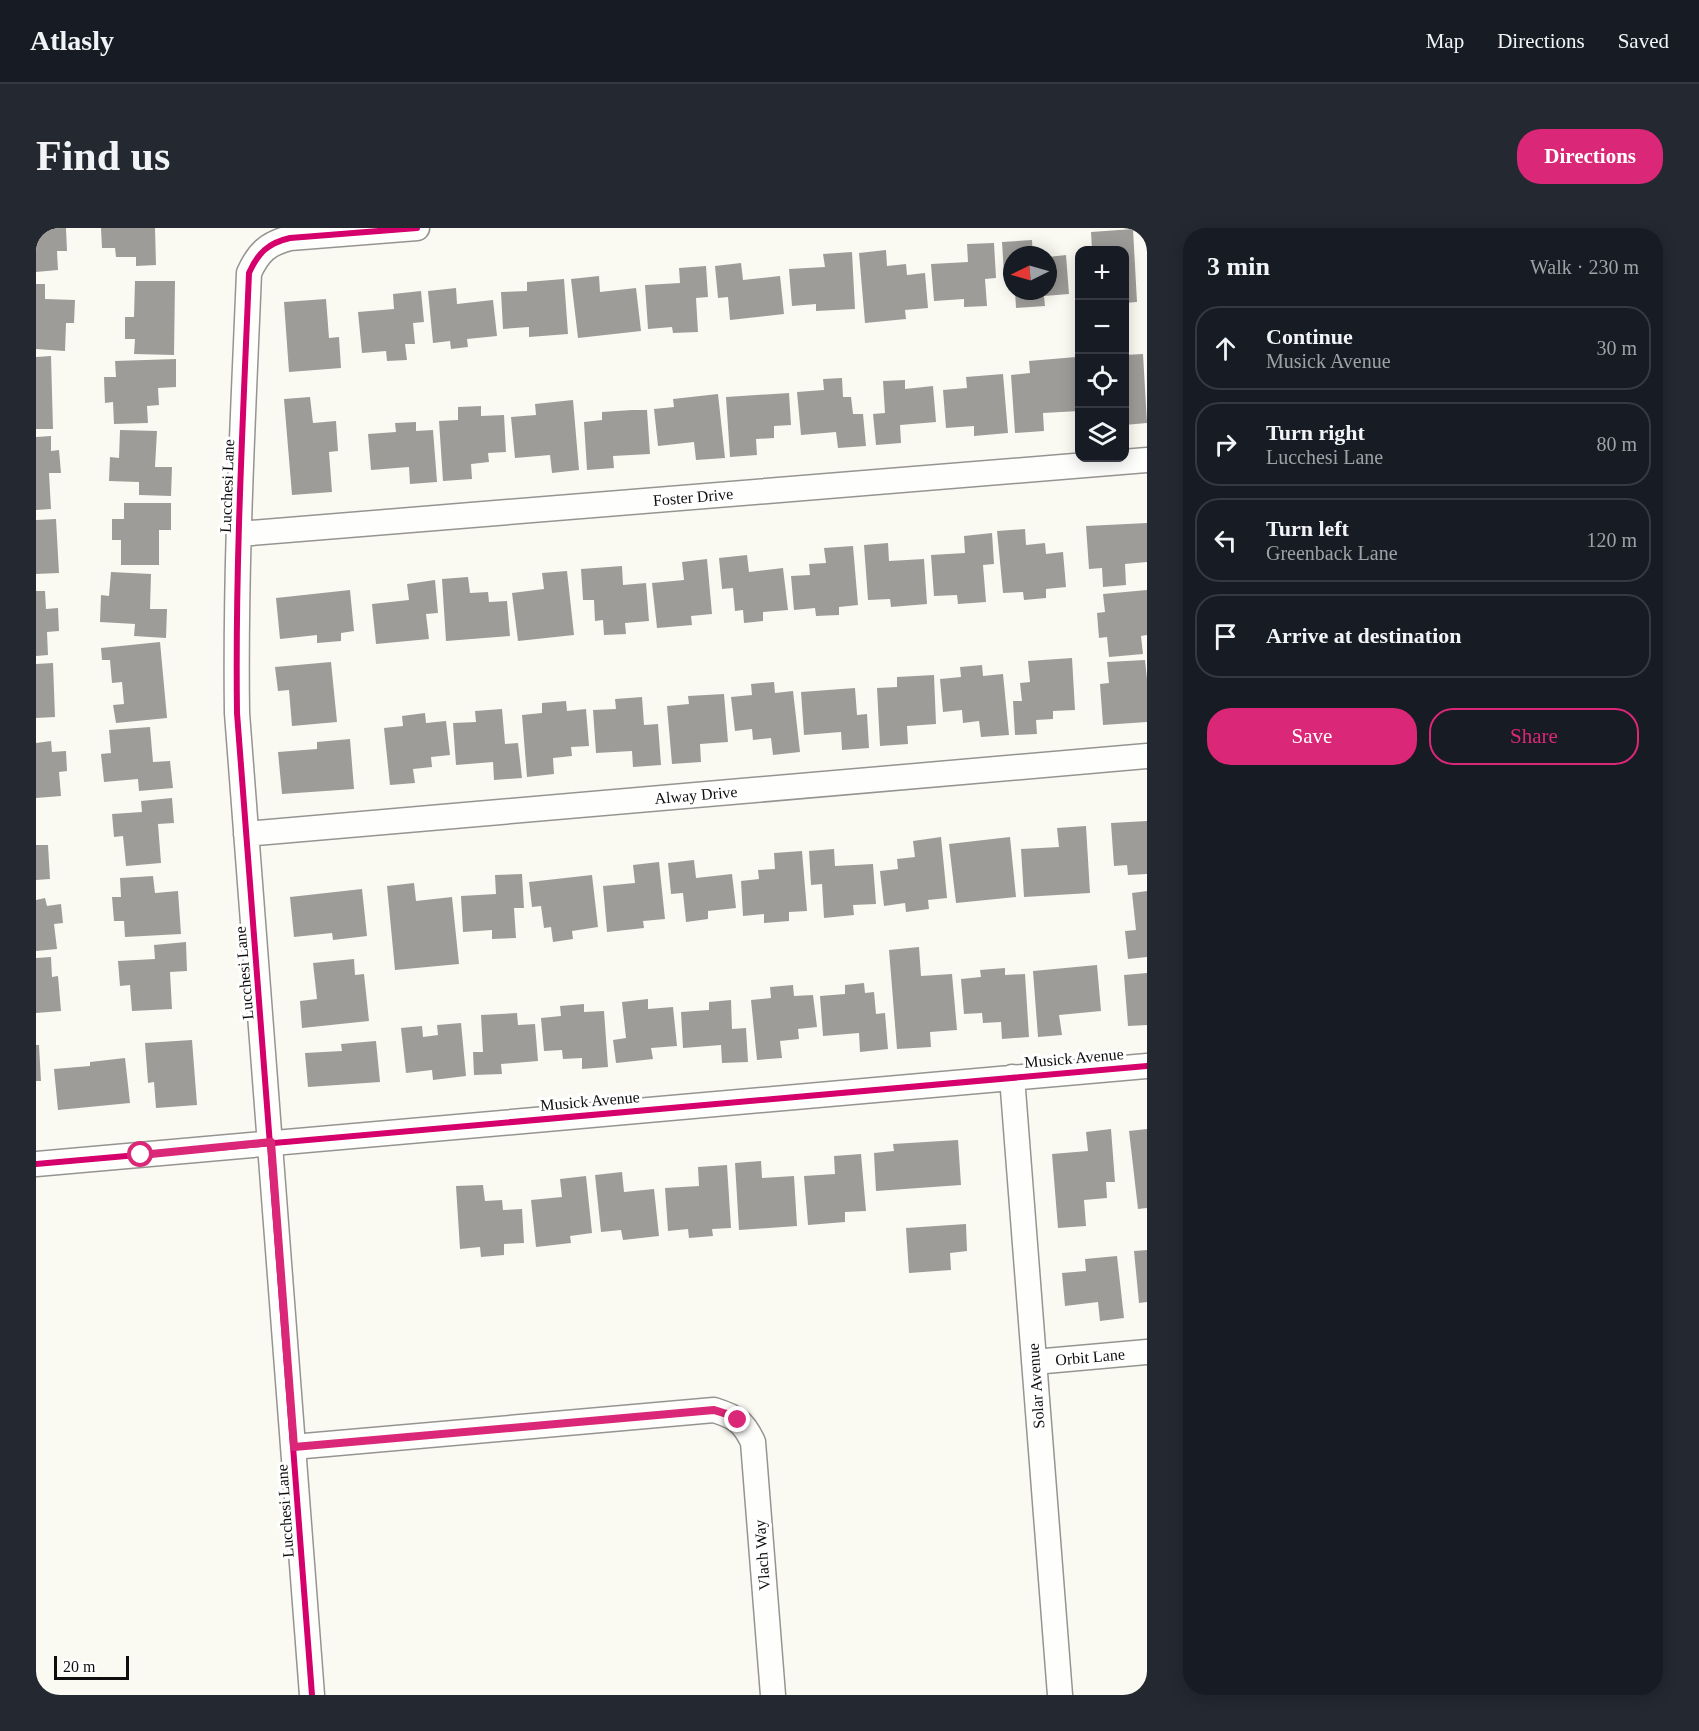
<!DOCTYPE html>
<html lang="en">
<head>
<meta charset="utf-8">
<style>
	body { margin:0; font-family:"Times New Roman",serif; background:#242831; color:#f1f3f6 }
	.controls { position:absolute; right:18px; top:18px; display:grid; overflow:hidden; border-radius:12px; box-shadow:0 3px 15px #0003 }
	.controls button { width:54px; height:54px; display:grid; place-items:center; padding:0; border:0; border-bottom:2px solid #363941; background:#171b24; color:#f1f3f6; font:30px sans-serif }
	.compass { position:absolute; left:967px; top:18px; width:54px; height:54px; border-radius:50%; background:#171b24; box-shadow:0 3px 15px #0003; rotate:265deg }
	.scale { position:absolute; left:18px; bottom:15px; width:75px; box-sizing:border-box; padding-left:6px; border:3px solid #0e0e0e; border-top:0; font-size:16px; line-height:21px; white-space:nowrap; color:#0e0e0e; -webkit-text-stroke:4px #fff; paint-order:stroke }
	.stop { position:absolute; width:18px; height:18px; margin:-14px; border:4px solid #db2777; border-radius:50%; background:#fff }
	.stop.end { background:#db2777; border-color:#fff; box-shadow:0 2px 6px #0008 }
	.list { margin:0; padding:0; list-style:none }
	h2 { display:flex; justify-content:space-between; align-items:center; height:78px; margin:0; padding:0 24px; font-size:26px }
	h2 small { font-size:20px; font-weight:400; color:#9ea1a6 }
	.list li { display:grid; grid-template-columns:39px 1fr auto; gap:18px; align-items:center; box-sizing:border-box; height:84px; margin:0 12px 12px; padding:0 12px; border:2px solid #363941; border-radius:24px }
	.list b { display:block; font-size:22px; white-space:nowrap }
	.list p { margin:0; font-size:20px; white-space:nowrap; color:#9ea1a6 }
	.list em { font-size:20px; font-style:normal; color:#9ea1a6 }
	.actions { display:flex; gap:12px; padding:18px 24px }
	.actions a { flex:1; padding:14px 0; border:2px solid #db2777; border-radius:24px; text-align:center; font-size:21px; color:#db2777 }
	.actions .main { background:#db2777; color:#fff }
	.icon { flex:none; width:33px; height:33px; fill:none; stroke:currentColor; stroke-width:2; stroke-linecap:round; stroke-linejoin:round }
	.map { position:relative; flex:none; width:1111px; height:1467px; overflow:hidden; border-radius:24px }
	header { display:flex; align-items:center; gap:36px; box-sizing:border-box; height:84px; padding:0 30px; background:#171b24; border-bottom:2px solid #363941 }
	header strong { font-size:28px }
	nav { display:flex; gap:33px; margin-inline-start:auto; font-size:21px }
	.intro { display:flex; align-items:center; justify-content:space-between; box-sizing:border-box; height:144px; padding:0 36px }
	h1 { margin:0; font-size:42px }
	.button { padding:15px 27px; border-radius:24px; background:#db2777; color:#fff; font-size:21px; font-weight:700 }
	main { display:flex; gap:36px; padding:0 36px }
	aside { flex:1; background:#171b24; border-radius:24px; box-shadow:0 3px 15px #0003 }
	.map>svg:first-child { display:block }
	.building { fill:#9e9c98 }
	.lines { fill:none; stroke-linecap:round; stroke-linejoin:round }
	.street-casing { stroke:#959491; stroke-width:27 }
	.street { stroke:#fefefd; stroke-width:24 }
	.cycleway-casing { stroke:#fff; stroke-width:10 }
	.cycleway { stroke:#d6006c; stroke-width:6 }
	.route { stroke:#db2777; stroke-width:8 }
	.labels { text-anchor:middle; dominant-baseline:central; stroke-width:6; stroke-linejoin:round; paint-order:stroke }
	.street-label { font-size:16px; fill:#0e0e0e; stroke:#fff }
</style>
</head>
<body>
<header>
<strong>Atlasly</strong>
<nav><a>Map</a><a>Directions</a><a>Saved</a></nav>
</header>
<div class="intro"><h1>Find us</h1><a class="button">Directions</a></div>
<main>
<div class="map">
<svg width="1111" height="1467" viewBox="0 0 1111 1467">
	<rect width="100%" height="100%" fill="#fbfaf2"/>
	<path class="building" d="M0,0H30L31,23H21L22,42L0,44Z
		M65,0H119L120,37L100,38V29H80L79,20H66Z
		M1097,1L1101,74L1088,75V22H1056L1055,4Z
		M996,12L997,27H976V45L968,46L966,14Z
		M958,15L960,50L949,51L951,78L928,79V71L898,73L895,36L932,34L931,16Z
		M850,22L851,38L870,36L871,47L889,45L892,80L869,82L870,91L829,95L823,25Z
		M816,24L819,81L780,83V76L756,78L753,41L789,39L787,26Z
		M1030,27L1033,66L1008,68L1009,78L980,80L979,63H1012V29Z
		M705,35L707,52L744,48L748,86L694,92L692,69L682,70L679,38Z
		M670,38L672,69L660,70L662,104L637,105L636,99L612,101L609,57L644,55L643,40Z
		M563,48L564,64L600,60L605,103L542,110L535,51Z
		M528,51L532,106L493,109V99L467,101L465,64L491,63V54Z
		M99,53H139L138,127L98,126L99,111H89V89H98Z
		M0,56H9V71L39,72L38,95H30L29,123L0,121Z
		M420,60L421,76L457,72L461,108L431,111L432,119L415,121L414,113L397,115L392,63Z
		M385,63L388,94L377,95L379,116H369L371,132L351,133L350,123L326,125L322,84L358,81L357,66Z
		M290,71L293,110L303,109L305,140L253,144L248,74Z
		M1107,126L1111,195L1088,197V127Z
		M15,128L17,201H0V129Z
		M1040,129L1043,183L1007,185L1008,203L979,205L975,147L994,145L993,133Z
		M140,131V159L122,160L123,177L111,178L112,195L78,196L77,174L69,175L68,149H80L79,133Z
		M967,146L972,205L938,208V198L910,200L907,162L931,160L930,149Z
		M806,150L807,169H815L817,186H827L830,218L802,220L800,204L765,207L761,164L788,162L787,151Z
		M869,152V161L897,158L900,194L864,197L865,215L840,217L837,186L849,185L847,153Z
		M753,165L755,197L738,198V210L720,211L721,227L694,229L690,169Z
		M682,166L689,230L660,232L658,214L622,218L618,181L638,179L637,171Z
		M274,169L277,195L300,193L302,223L293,224L296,264L256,267L248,171Z
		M537,172L543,242L516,245L514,227L479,230L475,189L500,187L499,176Z
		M445,178V188L468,187L470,224L452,225L453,234L435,236L436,251L407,253L403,193L422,192V179Z
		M596,182H611L614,226L577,228L578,240L551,242L548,194L566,192V184Z
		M380,194V203L397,202L401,254L374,256L373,239L335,242L332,206L360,204L359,195Z
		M84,202L121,203L119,239H136L135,268L103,267V254L73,253L74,229L83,230Z
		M15,208V223L23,222L25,245H13L15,281L0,282V209Z
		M88,275H135V302H123V337H85V312H76V291H88Z
		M20,291L23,345L0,346V292Z
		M1111,295V334L1089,336L1090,357L1067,359L1066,340L1053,341L1050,298Z
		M989,301L990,317L1009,315L1010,326L1027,324L1030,359L1010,361V370L988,372L987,364L967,365L961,303Z
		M956,305L958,336L947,337L950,374L922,376L921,367L898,368L895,327L929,325L928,308Z
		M852,315L853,333L888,331L891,376L855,379L854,371L832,372L828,317Z
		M817,318L822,377L803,379V387L780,388L779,380L758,382L755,348L774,347L773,336L790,335L788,320Z
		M711,327L713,344L747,340L752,382L727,384V393L708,395L707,382L699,383L697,360L686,361L683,330Z
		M671,331L676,386L655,388L656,397L621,400L616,355L648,352L646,334Z
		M586,338L587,357L610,355L613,393L589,395L590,406L568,407L567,392L559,393L558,372H547L545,341Z
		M531,343L538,407L482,413L476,365L508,361L506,345Z
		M75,344L115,346L114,381H131L130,410L98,408L99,396L64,394L65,367L73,368Z
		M432,349L434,365L452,364L453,374L471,373L474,408L410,413L406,351Z
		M399,352L402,385L390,386L393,411L340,416L336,376L373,372L371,356Z
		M314,362L318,403L305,405V413L281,415V407L244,411L240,370Z
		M1111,362V407L1105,408L1107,426L1073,429L1071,409L1063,410L1061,385L1069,384L1067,366Z
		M0,363H9L10,381L22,380L23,403L11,404L12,427L0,428Z
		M124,414L131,490L80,495L77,477L88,476L86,454L76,455L74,432H66L65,420Z
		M1036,430L1039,482L1017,483V491L1000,492L1001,506L979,507L977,473H986L984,455L994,454L992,433Z
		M1109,432L1111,451V494L1067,497L1064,456L1073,455L1071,434Z
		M295,434L301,494L256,498L253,462L242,463L239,439Z
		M17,435L19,489L0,490V436Z
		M946,437L947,448L967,446L973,507L945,509L943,493L927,495L926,482L907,484L904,451L925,449L924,439Z
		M898,447L900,496L871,498L872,516L844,518L841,460L861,459V449Z
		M738,454L739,465L757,463L764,524L737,527L735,510L717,512L716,501L699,503L695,469L716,467L715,456Z
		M819,460L821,487L831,486L833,520L806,522L805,504L768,507L765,464Z
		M688,466L692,514L664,516L665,534L636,536L631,478L653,476L652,468Z
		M606,469L608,497L622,496L625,537L597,539L596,523L560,525L557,482L580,481L579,471Z
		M530,473L531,483L550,481L553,518L535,519L536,528L517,530L518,546L491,549L486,487L506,485V475Z
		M466,481L469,516L482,515L486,550L458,552L457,534L420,537L417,495L440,494L439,483Z
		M389,485L390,495L410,493L414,527L395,529L396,539L377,541L379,555L354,557L348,500L367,498L366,488Z
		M114,499L117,534L134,533L137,560L103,563L102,551L68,554L65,526L75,525L73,502Z
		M314,511L318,561L246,566L242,524L281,521V514Z
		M15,513L16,524L30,523L31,543L23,544L25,568L0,570V515Z
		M136,570L138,595L122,596L125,635L90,638L87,608L78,609L76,586L106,584L105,573Z
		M1111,593V646L1092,647L1091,637L1078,638L1075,595Z
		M1050,598L1054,665L988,669L985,621L1023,619L1021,600Z
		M905,609L911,670L892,672L893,681L870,684L869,675L848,678L844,643L862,641L861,631L879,629L877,613Z
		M974,609L980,669L920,675L913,616Z
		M0,617H12L14,651L0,652Z
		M798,621L799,638L837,636L840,676L817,677L818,687L788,690L786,656L775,657L773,623Z
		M766,623L771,683L753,684V693L728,695V686L707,688L705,653L723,651L722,642L739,641L738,625Z
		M658,632L660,650L696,646L700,680L672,683V691L650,694L647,665L635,666L632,635Z
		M623,634L629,691L607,693L608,700L571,704L567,658L599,655L597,637Z
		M486,646L488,680H478L480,710L456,711V702L427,704L425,668L460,666L459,647Z
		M556,647L562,699L536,703L537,711L517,714L515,699L508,700L505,678L496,679L493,654Z
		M117,648L119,665L142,663L145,706L89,709L88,693H78L76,669H85L84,650Z
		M378,655L380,673L416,669L423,736L359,742L351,658Z
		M326,661L331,708L297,712L296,705L258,709L254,669Z
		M1111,663V729L1092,731L1089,703L1100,702L1096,665Z
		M9,670L11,678L25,676L27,695L18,696L21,721L0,723V672Z
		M150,714L151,743L134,744L136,781L96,783L94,757L84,758L82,733L119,731L118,717Z
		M883,719L885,748L916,746L921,802L894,804L895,819L861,821L853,722Z
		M15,729L16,749L22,748L25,783L0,785V730Z
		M318,731L319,747L328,746L333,793L266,800L264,773L281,771L277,735Z
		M1061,737L1065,783L1023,787L1026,807L1002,809L997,743Z
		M969,740V747L989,746L993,809L966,811L965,794L947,795L946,785L928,786L925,751L945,749L944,742Z
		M1111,745V797L1092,798L1088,747Z
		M828,755L829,765L838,764L840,786L849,785L852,821L824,824L823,805L787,808L784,768L809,766V757Z
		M757,757L758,768L777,767L781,799L762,801L763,811L744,813L746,830L721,832L715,772L735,770L734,759Z
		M612,771V781L637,779L641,818L615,820L617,831L580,835L577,812L590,810L586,774Z
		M695,772L696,801L710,800L712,834L686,835L685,817L647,820L645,784L673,782V774Z
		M548,776V784L568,783L572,839L546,841V830L527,831L526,822L508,823L505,790L525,788L524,778Z
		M481,785L482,797L499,796L502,833L465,836L466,846L438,847L437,824H447L445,787Z
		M425,795L430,848L397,852L396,842L370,845L365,800L386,798L387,809L402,807L401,797Z
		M156,812L161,877L120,880L118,854L112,855L109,815Z
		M340,813L344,854L272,859L269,825L306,823L305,816Z
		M0,817H3L5,853H0Z
		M89,830L94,875L22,882L18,841L54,838V834Z
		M1075,901L1079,954H1070L1071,970L1048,972L1050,998L1022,1000L1016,926L1052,923L1050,904Z
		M1111,901V980L1102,981L1093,903Z
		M922,912L925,957L840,963L838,925L858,923L857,916Z
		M825,926L830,983L809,984V994L772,997L768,948L799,946L798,928Z
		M725,933L726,950L758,948L761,998L703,1002L699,935Z
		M691,937L695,1000L676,1001L677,1008L653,1010L652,1001L632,1003L629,960L663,958L662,939Z
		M586,944L588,964L618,961L623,1008L587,1012L585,1002L565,1004L559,947Z
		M550,948L556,1005L534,1008L535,1015L500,1019L495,972L526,969L524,951Z
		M447,957L449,973L466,972L467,982L486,981L488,1015L468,1016V1027L445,1029L444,1019L424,1021L420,958Z
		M930,996L931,1023L914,1025L915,1042L873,1045L870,1000Z
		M1111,1022V1074L1103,1075L1098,1023Z
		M1081,1028L1088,1090L1064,1093L1062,1074L1029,1078L1026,1045L1050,1043L1049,1031Z"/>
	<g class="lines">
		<defs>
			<path id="street" d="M203,306L1111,232
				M210,606L1111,528
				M976,849L1024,1467
				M0,936L1111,838
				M998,1134L1111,1124
				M257,1219L678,1182C700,1189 707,1193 717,1214L737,1467
				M276,1467L201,485C199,338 207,191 213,45C222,25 232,15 254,10L381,0"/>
		</defs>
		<use href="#street" class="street-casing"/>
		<use href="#street" class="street"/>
		<defs>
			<path id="cycleway" d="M0,936L1111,838
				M276,1467L201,485C199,338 207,191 213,45C222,25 232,15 254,10L381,0"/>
		</defs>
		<use href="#cycleway" class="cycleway-casing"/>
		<use href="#cycleway" class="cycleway"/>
	</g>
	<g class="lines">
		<path class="route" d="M105,927L235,914L258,1219L678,1182L694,1187L702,1192"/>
	</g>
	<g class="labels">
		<g class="street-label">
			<text transform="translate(191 258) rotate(-88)">Lucchesi Lane</text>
			<text transform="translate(657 269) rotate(-5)">Foster Drive</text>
			<text transform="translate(660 567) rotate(-5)">Alway Drive</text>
			<text transform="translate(208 745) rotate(-95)">Lucchesi Lane</text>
			<text transform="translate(1038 830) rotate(-5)">Musick Avenue</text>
			<text transform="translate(554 873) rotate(-5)">Musick Avenue</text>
			<text transform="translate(1054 1129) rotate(-5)">Orbit Lane</text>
			<text transform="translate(1000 1158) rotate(-94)">Solar Avenue</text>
			<text transform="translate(249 1283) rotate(-94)">Lucchesi Lane</text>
			<text transform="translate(726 1327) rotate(-94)">Vlach Way</text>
		</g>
	</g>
</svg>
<div class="controls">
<button>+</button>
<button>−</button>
<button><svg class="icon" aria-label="locate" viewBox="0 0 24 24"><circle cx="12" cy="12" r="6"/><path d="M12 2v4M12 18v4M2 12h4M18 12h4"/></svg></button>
<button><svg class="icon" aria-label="layers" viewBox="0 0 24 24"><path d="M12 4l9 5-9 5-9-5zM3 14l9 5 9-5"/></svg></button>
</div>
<svg class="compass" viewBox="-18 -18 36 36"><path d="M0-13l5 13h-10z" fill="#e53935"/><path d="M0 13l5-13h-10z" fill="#9ea1a6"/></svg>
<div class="scale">20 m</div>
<div class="stop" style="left:105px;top:927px"></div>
<div class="stop end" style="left:702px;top:1192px"></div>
</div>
<aside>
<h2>3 min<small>Walk · 230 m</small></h2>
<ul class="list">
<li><svg class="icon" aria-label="ahead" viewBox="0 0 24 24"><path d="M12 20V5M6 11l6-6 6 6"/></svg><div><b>Continue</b><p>Musick Avenue</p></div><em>30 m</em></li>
<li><svg class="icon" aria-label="right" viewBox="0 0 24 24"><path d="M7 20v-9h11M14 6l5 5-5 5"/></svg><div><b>Turn right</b><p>Lucchesi Lane</p></div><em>80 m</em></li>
<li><svg class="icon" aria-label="left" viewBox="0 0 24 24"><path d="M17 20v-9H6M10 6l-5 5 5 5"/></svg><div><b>Turn left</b><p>Greenback Lane</p></div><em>120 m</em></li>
<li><svg class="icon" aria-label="arrive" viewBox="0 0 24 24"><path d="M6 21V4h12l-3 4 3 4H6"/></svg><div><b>Arrive at destination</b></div></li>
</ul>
<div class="actions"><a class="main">Save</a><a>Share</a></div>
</aside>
</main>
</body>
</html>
